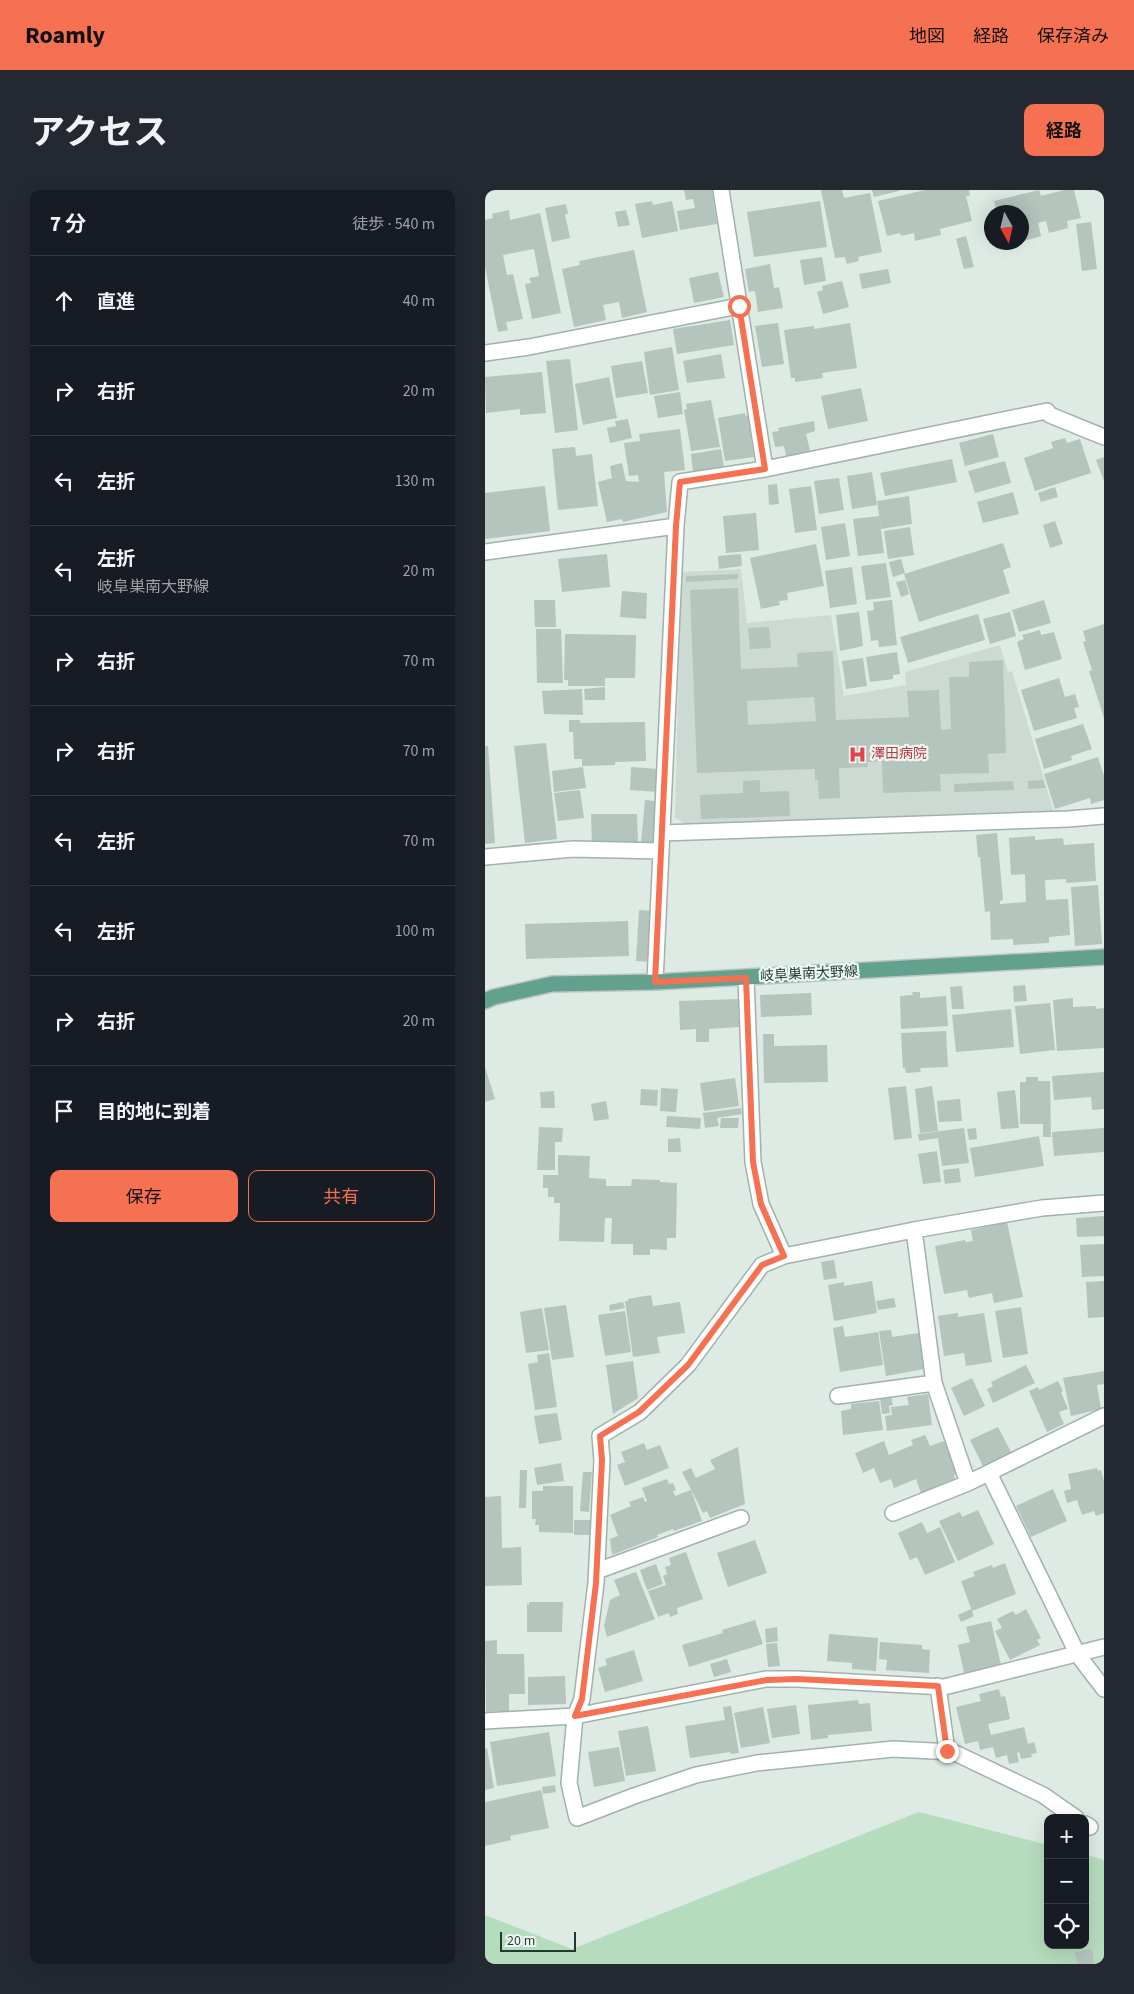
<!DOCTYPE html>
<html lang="ja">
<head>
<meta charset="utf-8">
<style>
	body { margin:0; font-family:"Source Sans 3","Noto Sans JP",sans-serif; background:#242831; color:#f1f3f6 }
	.controls { position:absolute; right:15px; bottom:15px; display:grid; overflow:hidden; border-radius:10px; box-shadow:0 5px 20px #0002 }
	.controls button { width:45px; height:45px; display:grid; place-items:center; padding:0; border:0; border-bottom:1px solid #363941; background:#171b24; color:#f1f3f6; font:25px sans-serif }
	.compass { position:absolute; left:499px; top:15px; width:45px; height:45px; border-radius:50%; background:#171b24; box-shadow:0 5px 20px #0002; rotate:172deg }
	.scale { position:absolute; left:15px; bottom:12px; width:76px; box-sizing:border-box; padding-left:5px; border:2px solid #1f3a32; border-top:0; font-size:14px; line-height:18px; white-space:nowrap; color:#1f3a32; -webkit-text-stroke:4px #eff7f2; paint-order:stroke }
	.stop { position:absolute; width:15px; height:15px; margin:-11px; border:4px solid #f57151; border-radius:50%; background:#fff }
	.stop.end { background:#f57151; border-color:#fff; box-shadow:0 1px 5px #0008 }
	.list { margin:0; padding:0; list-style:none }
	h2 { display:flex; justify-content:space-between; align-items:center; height:65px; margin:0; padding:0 20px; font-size:21px }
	h2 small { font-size:16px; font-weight:400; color:#9ea1a6 }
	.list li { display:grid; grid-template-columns:32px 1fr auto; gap:15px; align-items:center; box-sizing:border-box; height:90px; padding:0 20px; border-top:1px solid #363941 }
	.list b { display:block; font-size:19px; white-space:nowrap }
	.list p { margin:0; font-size:16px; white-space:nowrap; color:#9ea1a6 }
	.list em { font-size:16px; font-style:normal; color:#9ea1a6 }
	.actions { display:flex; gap:10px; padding:15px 20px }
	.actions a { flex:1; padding:11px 0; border:1px solid #f57151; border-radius:10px; text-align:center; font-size:18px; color:#f57151 }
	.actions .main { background:#f57151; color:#111 }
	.icon { flex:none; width:28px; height:28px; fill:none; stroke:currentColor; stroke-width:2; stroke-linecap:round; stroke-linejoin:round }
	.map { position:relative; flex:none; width:619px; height:1774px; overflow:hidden; border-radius:10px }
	header { display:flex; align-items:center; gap:30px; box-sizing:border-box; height:70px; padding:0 25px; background:#f57151; color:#111 }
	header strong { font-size:24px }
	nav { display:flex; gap:28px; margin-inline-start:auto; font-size:18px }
	.intro { display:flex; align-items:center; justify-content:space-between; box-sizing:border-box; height:120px; padding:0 30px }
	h1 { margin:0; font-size:35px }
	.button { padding:12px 22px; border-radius:10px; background:#f57151; color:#111; font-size:18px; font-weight:700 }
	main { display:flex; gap:30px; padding:0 30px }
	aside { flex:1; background:#171b24; border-radius:10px; box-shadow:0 5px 20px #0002 }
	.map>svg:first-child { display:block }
	.built { fill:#cddad3 }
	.green { fill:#b6dcbe }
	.building { fill:#b4c5bd; fill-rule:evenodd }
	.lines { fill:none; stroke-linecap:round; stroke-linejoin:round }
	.minor-casing { stroke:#a1b2ab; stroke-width:18 }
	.primary-casing { stroke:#bcc4c2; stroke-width:18 }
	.minor { stroke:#fff; stroke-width:15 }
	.primary { stroke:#61a18d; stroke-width:15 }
	.route { stroke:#f57151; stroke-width:6 }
	.labels { text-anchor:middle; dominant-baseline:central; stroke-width:4.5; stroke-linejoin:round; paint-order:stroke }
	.health-label { font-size:14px; fill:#be3a42; stroke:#eff7f2; text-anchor:start }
	.street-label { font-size:14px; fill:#1f3a32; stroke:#eff7f2 }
</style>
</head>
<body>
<header>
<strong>Roamly</strong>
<nav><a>地図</a><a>経路</a><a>保存済み</a></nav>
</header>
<div class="intro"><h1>アクセス</h1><a class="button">経路</a></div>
<main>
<aside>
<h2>7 分<small>徒歩 · 540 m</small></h2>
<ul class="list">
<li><svg class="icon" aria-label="ahead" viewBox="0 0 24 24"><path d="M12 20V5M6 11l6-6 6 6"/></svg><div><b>直進</b></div><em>40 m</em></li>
<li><svg class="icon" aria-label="right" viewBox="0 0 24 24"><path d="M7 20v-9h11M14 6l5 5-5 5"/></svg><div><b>右折</b></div><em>20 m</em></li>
<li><svg class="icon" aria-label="left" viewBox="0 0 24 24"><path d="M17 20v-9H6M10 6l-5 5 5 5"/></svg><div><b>左折</b></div><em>130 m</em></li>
<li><svg class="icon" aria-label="left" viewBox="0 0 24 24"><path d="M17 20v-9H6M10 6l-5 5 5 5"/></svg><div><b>左折</b><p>岐阜巣南大野線</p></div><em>20 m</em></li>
<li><svg class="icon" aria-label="right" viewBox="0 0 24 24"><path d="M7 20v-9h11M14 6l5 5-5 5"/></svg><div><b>右折</b></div><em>70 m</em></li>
<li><svg class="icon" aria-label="right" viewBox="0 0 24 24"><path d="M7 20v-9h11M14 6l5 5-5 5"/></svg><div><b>右折</b></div><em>70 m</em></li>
<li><svg class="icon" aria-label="left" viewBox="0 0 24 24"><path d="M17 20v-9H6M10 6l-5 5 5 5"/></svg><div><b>左折</b></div><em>70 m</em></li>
<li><svg class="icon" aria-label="left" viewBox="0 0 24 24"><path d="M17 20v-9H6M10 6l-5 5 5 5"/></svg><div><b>左折</b></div><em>100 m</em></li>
<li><svg class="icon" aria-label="right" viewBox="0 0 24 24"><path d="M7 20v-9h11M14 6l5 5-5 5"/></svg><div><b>右折</b></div><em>20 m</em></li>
<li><svg class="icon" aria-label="arrive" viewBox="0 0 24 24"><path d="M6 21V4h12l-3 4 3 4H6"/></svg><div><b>目的地に到着</b></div></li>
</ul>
<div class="actions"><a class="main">保存</a><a>共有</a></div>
</aside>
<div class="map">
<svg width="619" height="1774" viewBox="0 0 619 1774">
	<rect width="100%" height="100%" fill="#deeae4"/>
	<path class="built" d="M256,379L262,433L346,425L359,506L421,495L420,482L515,455L523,482L527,481L569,623L203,635L190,628L196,382Z"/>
	<path class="green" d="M434,1622L563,1655V1755H600V1665L617,1669L619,1671V1774H0V1725L87,1759Z"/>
	<path class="building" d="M199,0H227L232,34L195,40L192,21L210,18L208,9L201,10Z
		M336,0H357L359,8L385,3L397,62L373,67L374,71L362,74L360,67L350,68Z
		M387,0H414V1L389,7Z
		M440,0H484L485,6H481L487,31L455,39L456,45L430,51L429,43L416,46L415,43L402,46L393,11Z
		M554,0L556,6L579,0H589L596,28L582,31L583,38L564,43L561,31L553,33L556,46L536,52V22H512L509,11Z
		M167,11L168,15L187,11L193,41L157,48L150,14Z
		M335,11L342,57L269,67L262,22Z
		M81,14L83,24H80L85,48L67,52L60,18Z
		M24,20L25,30L55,23L76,123L47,129L40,94L46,93L44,88L54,86L49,59L18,65L22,85L28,84L38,129L21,132L23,140L13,142L0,77V30L8,28L7,24Z
		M141,20L145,35L133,37L130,22Z
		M606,32L612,79L597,81L591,34Z
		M481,46L489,77L479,79L471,49Z
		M149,60L162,122L137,128L134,112L118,115L121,130L89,137L77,79L95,75L94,71Z
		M337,67L341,91L319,95L315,70Z
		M285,74L289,98L294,97L298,118L273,122L270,101L264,102L260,79Z
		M403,79L406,93L377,99L374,84Z
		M233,82L239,107L209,113L204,88Z
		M357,91L364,117L338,124L332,102L338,100L337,96Z
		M245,130L249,155L192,164L188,139Z
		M293,133L299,174L277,177L270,136Z
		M365,133L372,178L337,183L338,188L310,192V188H306L299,140L329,136V139Z
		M187,157L194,200L165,205L159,162Z
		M236,164L240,188L202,193L198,171Z
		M85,169L93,240L70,243L61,171Z
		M157,171L163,203L131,208L126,176Z
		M57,182L61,223L35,225V219L1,223L0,187Z
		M124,187L132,228L98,235L90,194Z
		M376,198L383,231L343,239L336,206Z
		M195,202L198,224L173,228L169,206Z
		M226,210L235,257L206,261L199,220L202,219L201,214Z
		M260,223V226L263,225L269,267L240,271L233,228Z
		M143,229L147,248L125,253L122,238L131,236L130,231Z
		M329,231L330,241L321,244L326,265L302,270L299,256L290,257L287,242L294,241L293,238Z
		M195,239L200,280L179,282L182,322L138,332L137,329L122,332L113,292L127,288L125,276L137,273L141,291L154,292L153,285L144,286L139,253L155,251L154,244Z
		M508,244L514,267L480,276L474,253Z
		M580,248L582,253L595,249L606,283L550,301L539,268L568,258L566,252Z
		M90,257L91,266L107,264L113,316L73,320L67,259Z
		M236,259L239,278L208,283L206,264Z
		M619,267V291L611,270Z
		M467,269L472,292L400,306L395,283Z
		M520,271L526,293L490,303L483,281Z
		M387,282L392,315L367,319L362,286Z
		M354,288L359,320L334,324L329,291Z
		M292,294L294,314L284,315L283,295Z
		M60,296L65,341L0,349V303Z
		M326,296L332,340L310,343L304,299Z
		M570,297L573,307L556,312L553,303Z
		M528,302L534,324L498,333L492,312Z
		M424,306L427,334L396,339L392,311Z
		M271,323L274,360L241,363L238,326Z
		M394,326L399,363L373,366L368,329Z
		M570,331L578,354L565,358L558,335Z
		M360,333L365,366L341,370L336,337Z
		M425,337L429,365L403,369L399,341Z
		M518,353L526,377L518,380L525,403L434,432L419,384Z
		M331,354L339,396L302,403L303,410L294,411L295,415L276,419L265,368Z
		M122,364L125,397L77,402L73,369Z
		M256,364L257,376L234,379L233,366Z
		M416,369L420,383L408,387L404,372Z
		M401,373L406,407L381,410L376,376Z
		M367,377L372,414L345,418L340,381Z
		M253,384V389L201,392V386Z
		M420,390L424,404L416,407L411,392Z
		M253,398L256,479L313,477L312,463L348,461L351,530L424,527L422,501L454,500L456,540L466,539L464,487H484V472L518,470L521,563L503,564L504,583L455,584L456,601L398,603L397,571L382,572L383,577L354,578L355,608L334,609L333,590H330V579L212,583L205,400ZM329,507L331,531L263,535L262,511Z
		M137,401L162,403L161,429L135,427Z
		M49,410H70L71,437H50Z
		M407,410L412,455L394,457L393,450L386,451L382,421L389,420L388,412Z
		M559,410L566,433L534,442L527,420Z
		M374,422L378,456L355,461L351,425Z
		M525,422L531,446L505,454L498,429Z
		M493,424L500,450L423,473L415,447Z
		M619,434V528L604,481L607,480L598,452L601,451L598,441Z
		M284,437L286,458L265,459L263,438Z
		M51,439H76L78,493H52Z
		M555,440L556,445L569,442L577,469L540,480L532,452L539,449L537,445Z
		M80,444L151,445L150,488H120V496H83V490H79Z
		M412,462L415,484L408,485V489L385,492L381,467Z
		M378,468L382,496L361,499L357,471Z
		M574,488L580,507L590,504L594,517L589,518L592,528L549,541L536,500Z
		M120,497V510H100L99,499Z
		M97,499L98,525L59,524L57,501Z
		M84,530H95V533L160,532L161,571L130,572V575L97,576V569H89L88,542H84Z
		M598,534L607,559L586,566L587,570L559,579L550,549Z
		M61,553L72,649L40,653L29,556Z
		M0,556H3L10,653L0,654Z
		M613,567L619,586V610L606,614L605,608L570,619L559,584Z
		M98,577L101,598L69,602L67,581Z
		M146,577L174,579L173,602L145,600Z
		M275,590V602L304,601L305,626L216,629L215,605L258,603V591Z
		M558,590L561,598L543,599V591Z
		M528,591L529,600L469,602V594Z
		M95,600L99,628L73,631L69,603Z
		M160,610L171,611L168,654L156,653Z
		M106,624H152L153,654L107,655Z
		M512,643L518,710L515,711V714L541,712L540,684L526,685L524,648L550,646V650L578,648L579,655L609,653L611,691L581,693V689L560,690L561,710L583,709L585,745L564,747V753L528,755V749L506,750L505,721L500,722L495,667H493L491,645Z
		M613,695L617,754L590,756L586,697Z
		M154,720L169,721L167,772L151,771Z
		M143,731L144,766L41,769L40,734Z
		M540,795L542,811L529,812L528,796Z
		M477,796L479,819H467L465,797Z
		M427,802H435V808L461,806L463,836L416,839L415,806L428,805Z
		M326,803L327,825L276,827L275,805Z
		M588,808V817L611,816V819L619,818V858L572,861L568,810Z
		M253,809L254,837L224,839V852H211V839L195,840L194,811Z
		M565,813L570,860L535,864L530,816Z
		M526,819L529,857L471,862L467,825Z
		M461,841L463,877L435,878L436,882L421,883L420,878H418L416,843Z
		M278,844H289V856L342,855L343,892L279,893Z
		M0,877L10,909L0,912Z
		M619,882V919L607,920L606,907L569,910L567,886Z
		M541,887H553V891H565L566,947H558V934H535V892H541Z
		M250,888L254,916L219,921L215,893Z
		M421,896L427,948L409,950L403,898Z
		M447,896L453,941L435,943L430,899Z
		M176,898L193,899L191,922L175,921Z
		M156,899L173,900L172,916L155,915Z
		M530,900L534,938L516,939L512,902Z
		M69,901L70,918H56L55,902Z
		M475,909L477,931L454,932L452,911Z
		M121,911L124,929L109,931L106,914Z
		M256,918L257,924L232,928L234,936L220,938L218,923Z
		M182,926L216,928L215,939L181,937Z
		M236,928H254L253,938H235Z
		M54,937L78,938L77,952H70V980H52Z
		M479,938L484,973L457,976L453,948L434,951L433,944Z
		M491,938L492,949L484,950L482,939Z
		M619,938V962L569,966L567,942Z
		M554,946L559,976L490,987L485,958Z
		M195,948L196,962H183V949Z
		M452,961L456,992L438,994L433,964Z
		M73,965L105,966L104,988L121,989V996H146L147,989L175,990V992L192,993L191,1048H182V1060L165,1059V1065H148V1054H126L127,1028H120L119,1052L74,1051L75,1013H69V1007H63V998H58V985H73Z
		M474,978L476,992L460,994L458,980Z
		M619,1026V1046L592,1047L591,1028Z
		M522,1032L538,1107L509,1113L507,1103L484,1108L482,1100L459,1104L450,1056L480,1050V1052L488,1051L486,1040Z
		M619,1054V1086L597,1087L595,1055Z
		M349,1070L352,1088L339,1090L336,1072Z
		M387,1091L392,1123L349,1131L343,1095L359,1092V1096Z
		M619,1091V1127L603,1128L601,1092Z
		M166,1105L168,1116L195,1112L200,1143L172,1147L175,1163L148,1167L140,1111H143V1109Z
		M409,1108L411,1117L393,1120L391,1111Z
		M138,1112L140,1118L125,1121L124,1115Z
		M81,1115L89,1167L67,1170L59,1118Z
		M536,1117L543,1164L518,1168L510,1121Z
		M57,1118L64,1160L41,1163L35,1122Z
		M140,1121L146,1162L120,1166L113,1125Z
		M473,1123V1127L499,1123L507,1172L481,1176L479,1163L459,1166L453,1126Z
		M358,1136L360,1147L393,1142L398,1175L355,1182L348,1138Z
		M406,1140L407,1147L434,1143L439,1179L401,1186L394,1141Z
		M64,1163L72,1217L50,1220L43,1174L53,1172L52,1165Z
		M148,1171L153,1208L128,1224L121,1175Z
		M541,1175L550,1193L508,1213L502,1199L508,1196L506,1192Z
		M619,1181V1194L612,1195L616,1219L586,1226L578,1188Z
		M487,1188L500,1216L479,1226L466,1198Z
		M573,1191L578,1201L576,1202L583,1219L574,1222L579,1234L562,1242L544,1201L553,1197L554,1200Z
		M443,1204L447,1235L402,1241L400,1226L407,1225L406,1217L424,1215L422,1207Z
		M406,1206L408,1215L404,1216L405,1223L397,1224L395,1208Z
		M394,1211L398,1240L358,1245L356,1221L366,1219V1214Z
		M72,1223L77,1250L54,1254L49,1226Z
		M513,1237L527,1264L499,1278L485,1250Z
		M440,1245L445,1256L459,1251L472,1284L469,1285L470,1289L436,1303L431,1289L409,1298L406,1289L395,1293L389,1278L378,1283L370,1263L399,1251L404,1265L428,1255L426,1250Z
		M159,1253L162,1260L175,1255L184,1278L140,1296L132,1275L140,1272L136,1262Z
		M253,1257L260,1314L225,1328L222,1321L218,1323L197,1282L206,1278L211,1288L230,1279L225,1270Z
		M76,1273L79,1291L52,1295L49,1278Z
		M612,1278L613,1281L616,1280L619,1291V1323L611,1326L609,1321L597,1325L592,1310L582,1313L579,1301L586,1299L583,1284Z
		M35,1280H42L41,1318H34Z
		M98,1282H107L104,1322L95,1321Z
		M182,1289L184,1294L188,1293L191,1300L188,1301L190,1306L206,1300L217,1331L189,1341L188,1339L172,1345L173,1347L127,1365L125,1349L133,1346L125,1325L146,1316L144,1312L158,1307L160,1312L162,1311L157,1298Z
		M58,1296H88V1343L54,1342V1335H50L51,1329H47V1301H58Z
		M568,1299L582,1331L546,1347L531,1316Z
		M16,1306L17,1358L36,1357L37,1395L0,1396V1307Z
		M493,1320L509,1354L473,1371L454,1331L475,1322L477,1327Z
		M89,1330H106V1345H89Z
		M437,1332L442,1343L455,1337L470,1372L440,1385L432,1367L425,1370L413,1343Z
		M270,1350L282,1383L243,1397L232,1363Z
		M201,1362L218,1409L192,1418L193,1424L185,1427L184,1423L173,1427L163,1401L181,1395L178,1386L182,1384L180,1377L186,1375L184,1368Z
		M520,1373L531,1404L487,1421L476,1391L490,1386L488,1382L507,1375L508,1378Z
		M171,1374L178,1394L162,1400L155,1380Z
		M151,1382L170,1429L122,1447L119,1436L125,1410L135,1405L129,1390Z
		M44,1412H78L77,1442H42V1414L44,1415Z
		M486,1419L489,1426L476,1432L473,1425Z
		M541,1419L556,1448L552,1450L555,1455L525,1470L510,1441L517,1438L512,1429L528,1421L531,1425Z
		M270,1430L278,1454L204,1477L197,1455L238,1443L237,1440Z
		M506,1431L516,1475L479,1483L473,1455L485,1452L481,1437Z
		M292,1437L293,1451L281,1453L280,1439Z
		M344,1444L393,1448L391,1481L367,1479V1473L342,1471Z
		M12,1450V1464H39L40,1504H24V1521L1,1522L0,1451Z
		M395,1452L437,1455V1459L445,1460L444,1483L401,1480L402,1470L394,1469Z
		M292,1453L295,1476L283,1477L281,1454Z
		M149,1460L158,1491L120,1502L113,1478L122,1475L120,1469Z
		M242,1469L246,1482L229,1487L225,1474Z
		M80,1486L81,1514L43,1515V1487Z
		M514,1499L516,1507L520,1506L525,1529L503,1534L506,1545L539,1537L543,1554L549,1552L552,1563L546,1564L547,1567L536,1569L534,1562L532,1563L534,1572L524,1574L522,1565L511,1568L508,1557L495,1560L493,1551L480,1554L471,1517L496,1511L494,1504Z
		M373,1510L374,1514L385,1513L387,1541L343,1545V1548L326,1550L323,1515Z
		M311,1515L315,1544L287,1548L282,1519Z
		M246,1516L254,1563L246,1564L245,1562L205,1568L200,1536L240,1530L238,1517Z
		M278,1517L285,1553L256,1558L249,1523Z
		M163,1536L171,1581L141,1586L133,1541Z
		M64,1542L71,1586L12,1596L5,1552Z
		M134,1557L140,1591L109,1597L103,1562Z
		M2,1558L9,1598L0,1600V1559Z
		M70,1595L71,1602L58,1604L57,1597Z
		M56,1600L64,1638L25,1646L26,1650L0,1656V1612Z
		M607,1759L609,1774H592L590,1762Z"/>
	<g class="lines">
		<defs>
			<path id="minor" d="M236,0L280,279
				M0,163L44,157L254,116
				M0,362L191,336
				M177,643L583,629L619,626
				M0,667L88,659L176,661
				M261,788L268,972L276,1014L299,1066
				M170,792L191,336L195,292L280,279L562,221L565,225L619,247
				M429,1040L449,1193L483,1293
				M353,1206L449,1193
				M504,1283L593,1465L619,1499
				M408,1323L483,1293L619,1226
				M112,1381L256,1328
				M453,1496L462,1561
				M0,1531L90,1526L281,1489H312L459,1497L619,1457
				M591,1628L558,1605L468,1562L408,1559L272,1573L211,1585L149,1606L92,1628L84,1593L90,1526L97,1509L111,1393L117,1270L115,1246L155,1222L203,1175L277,1075L299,1066L429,1040L557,1018L619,1013
				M600,1634L605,1637"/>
			<path id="primary" d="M0,811L9,807L67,794L170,792L619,767"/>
		</defs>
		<use href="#minor" class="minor-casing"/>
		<use href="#primary" class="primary-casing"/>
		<use href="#minor" class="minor"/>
		<use href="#primary" class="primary"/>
	</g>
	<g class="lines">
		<path class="route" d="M254,116L280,279L195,292L191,336L170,792L261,788L268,972L276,1014L299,1066L277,1075L203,1175L154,1222L115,1246L117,1270L111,1393L97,1509L90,1526L282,1490L312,1489L453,1496L462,1561"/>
	</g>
	<defs>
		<symbol id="hospital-bare" viewBox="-9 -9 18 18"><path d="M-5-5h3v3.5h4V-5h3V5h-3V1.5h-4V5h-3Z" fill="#e0444e" stroke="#eff7f2" stroke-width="2.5" paint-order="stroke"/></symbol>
	</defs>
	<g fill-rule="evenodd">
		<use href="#hospital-bare" x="360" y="552" width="25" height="25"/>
	</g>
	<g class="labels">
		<g class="health-label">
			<text x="386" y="564">澤田病院</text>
		</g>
		<g class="street-label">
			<text transform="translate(324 784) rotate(-3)">岐阜巣南大野線</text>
		</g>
	</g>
</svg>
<div class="controls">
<button>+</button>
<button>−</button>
<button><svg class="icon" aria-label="locate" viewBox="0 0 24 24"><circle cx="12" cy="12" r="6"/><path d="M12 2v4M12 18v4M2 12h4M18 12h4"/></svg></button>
</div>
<svg class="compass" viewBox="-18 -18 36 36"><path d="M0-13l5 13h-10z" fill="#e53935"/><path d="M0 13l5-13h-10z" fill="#9ea1a6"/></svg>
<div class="scale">20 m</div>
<div class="stop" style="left:254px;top:116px"></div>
<div class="stop end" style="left:462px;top:1561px"></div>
</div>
</main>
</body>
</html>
